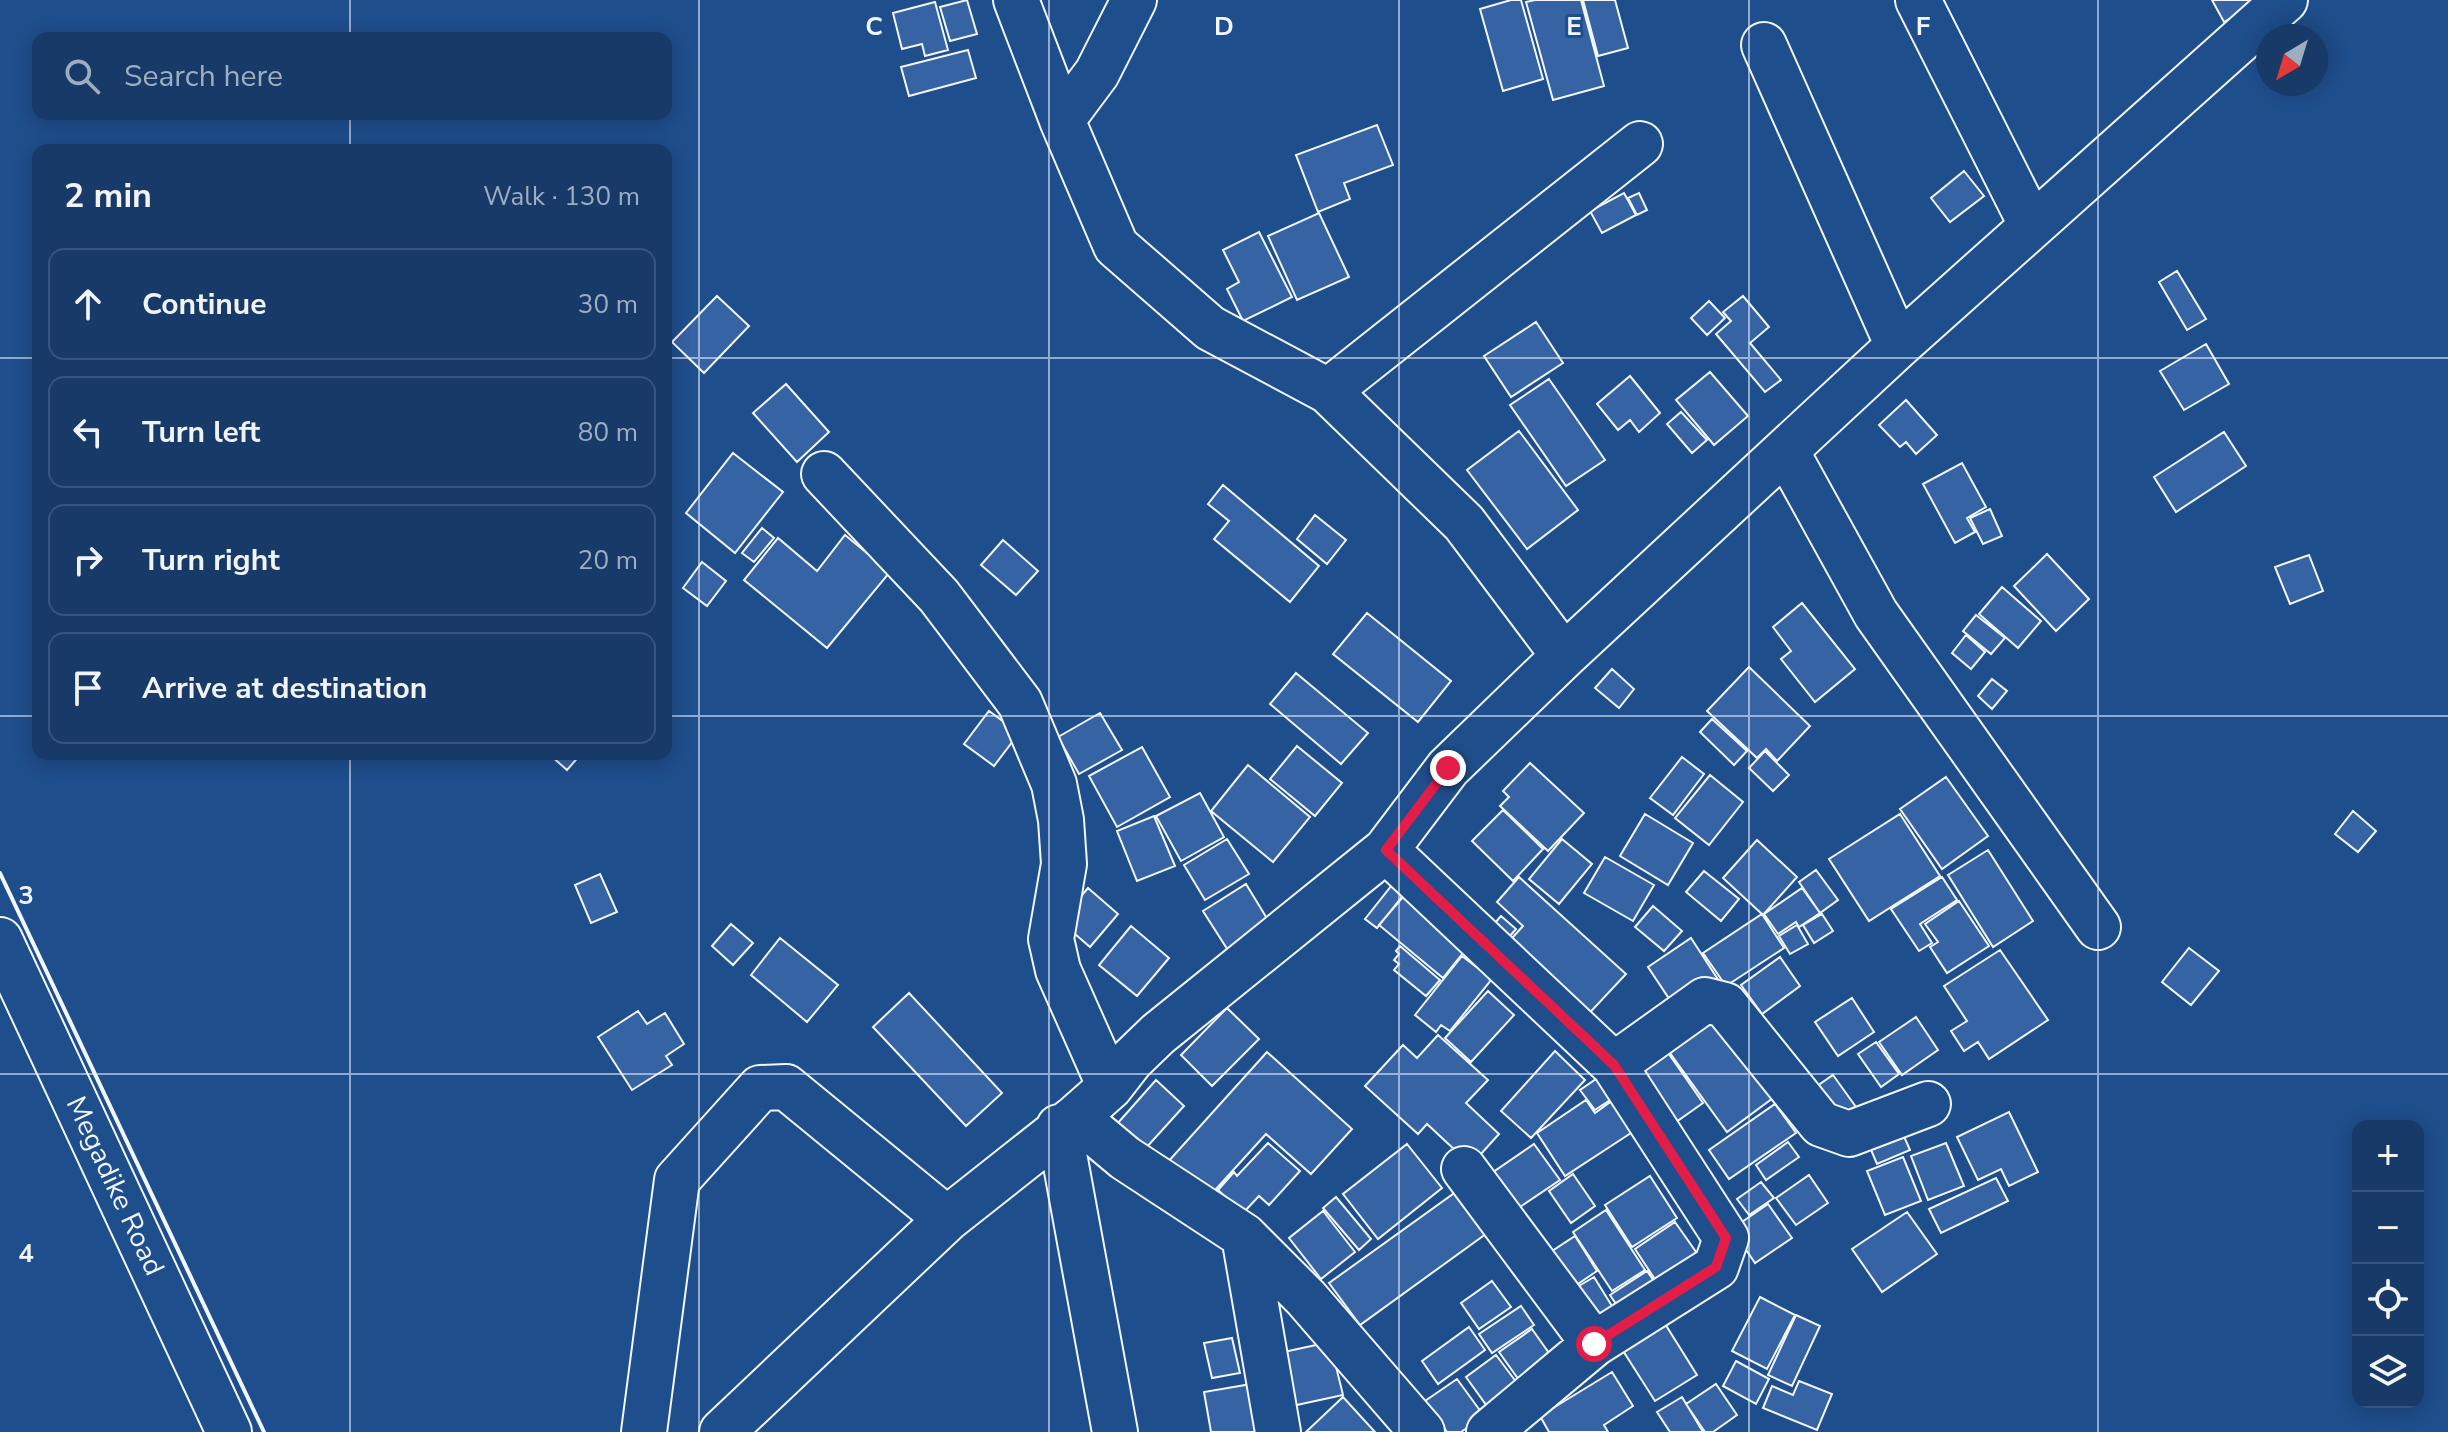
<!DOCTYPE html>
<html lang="en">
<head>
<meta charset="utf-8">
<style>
	body { margin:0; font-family:"Nunito Sans",sans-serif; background:#20416f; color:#f1f3f6 }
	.controls { position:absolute; right:24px; bottom:24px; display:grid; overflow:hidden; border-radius:16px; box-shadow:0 4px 20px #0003 }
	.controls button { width:72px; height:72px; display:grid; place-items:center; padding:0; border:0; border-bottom:2px solid #36547d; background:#173a69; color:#f1f3f6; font:40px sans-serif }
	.compass { position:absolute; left:2256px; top:24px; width:72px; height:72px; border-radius:50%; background:#173a69; box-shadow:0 4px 20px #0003; rotate:218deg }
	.stop { position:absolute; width:24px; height:24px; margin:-18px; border:6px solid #e11d48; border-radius:50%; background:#fff }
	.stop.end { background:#e11d48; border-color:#fff; box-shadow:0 2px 8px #0008 }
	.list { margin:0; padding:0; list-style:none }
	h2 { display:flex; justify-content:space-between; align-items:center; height:104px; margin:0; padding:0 32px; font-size:34px }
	h2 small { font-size:26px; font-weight:400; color:#9eadc0 }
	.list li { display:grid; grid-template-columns:52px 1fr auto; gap:24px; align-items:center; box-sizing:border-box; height:112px; margin:0 16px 16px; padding:0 16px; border:2px solid #36547d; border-radius:16px }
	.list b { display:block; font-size:30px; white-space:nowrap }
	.list em { font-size:26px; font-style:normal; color:#9eadc0 }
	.icon { flex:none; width:44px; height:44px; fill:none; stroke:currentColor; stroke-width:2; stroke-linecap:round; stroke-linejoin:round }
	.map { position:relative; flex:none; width:2448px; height:1432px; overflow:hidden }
	.search { position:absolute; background:#173a69; box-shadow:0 4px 20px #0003; left:32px; top:32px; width:640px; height:88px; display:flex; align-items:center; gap:20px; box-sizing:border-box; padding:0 28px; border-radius:16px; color:#9eadc0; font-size:30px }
	.panel { position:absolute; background:#173a69; box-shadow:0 4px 20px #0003; left:32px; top:144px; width:640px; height:616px; border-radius:16px }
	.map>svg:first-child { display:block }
	.building { fill:#3563a3; stroke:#f2f6ff; stroke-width:2 }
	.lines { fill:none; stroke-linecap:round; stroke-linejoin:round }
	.minor-casing { stroke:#f2f6ff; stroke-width:48 }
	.major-casing { stroke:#f2f6ff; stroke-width:48 }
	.minor { stroke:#1f4e8c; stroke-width:44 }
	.major { stroke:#1f4e8c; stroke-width:44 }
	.wall { stroke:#f2f6ff; stroke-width:4 }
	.route { stroke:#e11d48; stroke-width:10 }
	.grid { fill:none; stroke:#f2f6ff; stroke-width:2; stroke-opacity:0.55 }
	.labels { text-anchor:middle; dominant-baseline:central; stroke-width:6; stroke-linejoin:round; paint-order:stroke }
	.street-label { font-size:28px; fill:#f2f6ff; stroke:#1f4e8c }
	.grid-label { font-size:26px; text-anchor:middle; font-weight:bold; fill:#f2f6ff; stroke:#1f4e8c; stroke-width:6; stroke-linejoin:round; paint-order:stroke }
</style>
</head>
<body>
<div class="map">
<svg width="2448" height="1432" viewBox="0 0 2448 1432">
	<rect width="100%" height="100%" fill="#1f4e8c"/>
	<path class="building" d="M967,0L977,34L950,41L940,7Z
		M1511,0H1521L1543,79L1503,91L1480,9Z
		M1535,0H1581L1604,86L1553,100L1526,2Z
		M1583,0H1615L1628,48L1598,56Z
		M2212,0H2258L2259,2L2224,22Z
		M935,2L948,50L925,56L922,44L902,49L893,13Z
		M968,50L976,78L909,96L901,67Z
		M1377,125L1393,165L1344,183L1350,199L1318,212L1296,155Z
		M1964,171L1984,196L1950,222L1931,198Z
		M1624,193L1636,215L1602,233L1590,211Z
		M1639,193L1647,210L1637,215L1628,198Z
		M1319,213L1349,277L1297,300L1268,236Z
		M1259,232L1292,297L1243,321L1227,289L1239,282L1223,250Z
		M2177,271L2206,319L2187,330L2159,282Z
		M717,296L749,326L704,373L672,342Z
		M1743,296L1769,327L1750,343L1781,380L1765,392L1716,334L1731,321L1723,312Z
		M1709,301L1725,318L1707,335L1691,318Z
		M1536,322L1563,363L1511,397L1484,356Z
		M2206,344L2229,384L2184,410L2160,371Z
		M1710,372L1748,416L1714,445L1676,400Z
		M1630,376L1660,413L1639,432L1630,420L1618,430L1597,404Z
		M1549,379L1605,460L1566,486L1510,405Z
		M786,384L829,432L797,462L753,413Z
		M1906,400L1937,435L1916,454L1906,442L1900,447L1879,425Z
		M1681,412L1707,440L1692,453L1667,424Z
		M1519,431L1578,510L1527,549L1467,470Z
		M2224,432L2246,466L2176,512L2154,477Z
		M733,453L783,492L735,553L686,513Z
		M1962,463L1986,507L1967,518L1975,532L1955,543L1923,484Z
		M1223,485L1319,566L1290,602L1214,539L1229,521L1208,504Z
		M1990,509L2002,536L1983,544L1970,518Z
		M1315,515L1346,540L1327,564L1297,539Z
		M762,528L774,538L754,562L742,553Z
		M845,535L890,572L827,648L744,580L778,538L817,571Z
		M1003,540L1038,571L1016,595L981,565Z
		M2047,554L2089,599L2056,631L2014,586Z
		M2309,555L2323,591L2290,604L2275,567Z
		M702,562L726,581L707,606L683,588Z
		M2002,587L2041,621L2018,648L1979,614Z
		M1802,603L1855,669L1815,702L1781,659L1791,651L1773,627Z
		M1367,613L1451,681L1418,722L1333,654Z
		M1976,615L2005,638L1991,654L1963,631Z
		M1966,635L1985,652L1971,669L1952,653Z
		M1749,667L1810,726L1777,761L1766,749L1757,758L1707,711Z
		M1612,669L1634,689L1619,708L1595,688Z
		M1296,673L1368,733L1341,764L1270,704Z
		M1992,679L2007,691L1992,709L1978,696Z
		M989,711L1019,733L994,766L964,744Z
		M1100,713L1122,750L1079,774L1058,737Z
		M1712,719L1747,751L1734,765L1700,732Z
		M1297,746L1342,783L1315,816L1270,779Z
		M1142,747L1170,797L1117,827L1089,776Z
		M1765,751L1789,775L1773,791L1749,768Z
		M549,754H581L567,770Z
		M1682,757L1704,774L1673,815L1650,798Z
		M1530,763L1584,813L1548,851L1500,806L1509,797L1503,791Z
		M1248,765L1310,817L1273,862L1211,811Z
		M1710,775L1743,802L1709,845L1675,818Z
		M1946,777L1988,836L1942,869L1900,809Z
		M1200,793L1224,837L1181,861L1156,816Z
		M1503,810L1543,849L1513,881L1472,841Z
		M2353,811L2376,831L2358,852L2335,834Z
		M1645,814L1693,843L1668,885L1620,856Z
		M1900,814L1940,876L1869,921L1829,859Z
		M1154,816L1175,866L1137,881L1117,831Z
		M1227,839L1249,874L1205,900L1184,865Z
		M1562,839L1592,864L1559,904L1529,879Z
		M1757,840L1797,877L1763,915L1723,878Z
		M1988,850L2033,921L1993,947L1948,875Z
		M1605,857L1654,885L1633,921L1584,893Z
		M1816,870L1838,900L1820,913L1799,882Z
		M1704,871L1739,899L1721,921L1686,892Z
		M600,874L617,912L591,923L575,885Z
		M1400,875L1412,884L1377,928L1365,919Z
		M1519,877L1626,974L1581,1022L1502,949L1523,926L1497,902Z
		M1942,877L1957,900L1920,924L1932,943L1919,951L1891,909Z
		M1246,884L1271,925L1231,955L1203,911Z
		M1088,888L1118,914L1090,947L1060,921Z
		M1802,888L1820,913L1799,927L1796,922L1778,934L1764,914Z
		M1408,891L1472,942L1443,978L1379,925Z
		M1959,901L1989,946L1947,973L1930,947L1938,942L1925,924Z
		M1653,906L1682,931L1664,951L1635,927Z
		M1762,914L1784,948L1726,986L1703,953Z
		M1822,914L1833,931L1814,943L1803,925Z
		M1501,916L1516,929L1503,944L1488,931Z
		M731,924L753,943L733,965L712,946Z
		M1797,925L1808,944L1790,954L1779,936Z
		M1131,926L1169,958L1137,996L1099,965Z
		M780,938L838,985L807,1022L751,975Z
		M1691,938L1719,981L1676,1009L1648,967Z
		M1400,946L1440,980L1426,996L1394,970L1399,964L1394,960L1399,954L1396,951Z
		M2189,948L2219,971L2191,1005L2162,982Z
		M2000,950L2048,1020L1989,1059L1978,1042L1964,1051L1951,1031L1967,1021L1944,986Z
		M1462,956L1492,979L1450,1031L1441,1025L1436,1032L1415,1015Z
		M1780,957L1800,986L1762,1014L1741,985Z
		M1488,991L1514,1015L1471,1062L1445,1038Z
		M909,993L1002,1093L966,1126L873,1027Z
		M1852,998L1874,1032L1838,1056L1815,1022Z
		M1227,1008L1259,1039L1212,1086L1181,1055Z
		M638,1011L647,1024L665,1013L684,1044L666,1056L672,1065L632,1090L598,1037Z
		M1916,1017L1938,1050L1902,1075L1879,1042Z
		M1715,1019L1773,1098L1727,1132L1670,1053Z
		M1438,1035L1488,1080L1466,1103L1499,1134L1471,1165L1427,1124L1418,1134L1365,1086L1403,1045L1417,1058Z
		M1876,1042L1899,1074L1881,1087L1858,1054Z
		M1664,1047L1703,1103L1666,1129L1627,1073Z
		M1555,1051L1585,1080L1531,1138L1501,1111Z
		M1267,1052L1352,1129L1311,1174L1266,1134L1207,1199L1167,1163Z
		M1602,1075L1616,1096L1595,1110L1580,1090Z
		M1833,1075L1861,1114L1844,1126L1817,1086Z
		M1156,1080L1184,1106L1145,1149L1117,1124Z
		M1586,1100L1595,1113L1613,1100L1634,1131L1565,1176L1537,1133Z
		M1775,1104L1796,1133L1729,1179L1709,1150Z
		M2009,1112L2038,1172L2009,1186L2001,1169L1978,1180L1957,1137Z
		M1899,1125L1910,1150L1877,1164L1866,1138Z
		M1788,1142L1799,1157L1766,1180L1756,1165Z
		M1268,1143L1300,1171L1269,1205L1259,1196L1243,1213L1218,1190L1234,1172L1237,1176Z
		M1946,1143L1964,1186L1928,1200L1911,1156Z
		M1407,1144L1442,1188L1378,1239L1343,1194Z
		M1534,1144L1560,1180L1508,1215L1483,1179Z
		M1903,1157L1921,1201L1885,1215L1867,1171Z
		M1573,1174L1595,1206L1571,1223L1549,1191Z
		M1809,1175L1828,1203L1796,1225L1776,1198Z
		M1650,1176L1677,1218L1632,1247L1605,1205Z
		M1996,1178L2008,1201L1941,1233L1929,1209Z
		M1761,1182L1774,1198L1749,1215L1737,1199Z
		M1460,1189L1490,1231L1360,1325L1329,1283Z
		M1336,1197L1371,1239L1359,1250L1323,1208Z
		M1768,1204L1792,1238L1755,1263L1732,1229Z
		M1606,1210L1645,1270L1612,1291L1573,1232Z
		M1323,1211L1355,1252L1321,1279L1289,1238Z
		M1907,1212L1937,1254L1882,1292L1852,1249Z
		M1675,1222L1701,1259L1660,1287L1635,1249Z
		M1575,1236L1597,1271L1566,1292L1543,1257Z
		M1647,1271L1658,1287L1620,1310L1610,1295Z
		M1594,1277L1615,1311L1594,1325L1572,1290Z
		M1492,1281L1511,1307L1479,1329L1461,1303Z
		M1760,1297L1795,1315L1767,1369L1732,1351Z
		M1521,1306L1534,1325L1492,1353L1479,1334Z
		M1796,1315L1820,1326L1792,1386L1768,1375Z
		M1662,1319L1697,1375L1655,1401L1620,1346Z
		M1469,1327L1485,1350L1438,1384L1422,1361Z
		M1532,1329L1556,1363L1524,1387L1499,1352Z
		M1232,1338L1240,1373L1212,1378L1204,1343Z
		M1330,1342L1343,1395L1292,1406L1279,1353Z
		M1496,1355L1523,1391L1492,1413L1466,1377Z
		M1736,1361L1769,1379L1756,1404L1723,1386Z
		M1612,1372L1633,1406L1604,1425L1608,1432H1549L1540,1416Z
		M1457,1379L1484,1416L1461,1432H1447L1425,1401Z
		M1799,1381L1832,1394L1817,1430L1763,1408L1772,1386L1793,1395Z
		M1263,1382L1271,1432H1211L1204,1392Z
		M1716,1384L1737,1415L1713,1432H1705L1686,1404Z
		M1343,1397L1375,1432H1306Z
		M1682,1397L1703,1432H1670L1657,1412Z"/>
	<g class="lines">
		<defs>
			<path id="minor" d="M1016,0L1062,120L1116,246L1210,328L1328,391L1464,523L1564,656
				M1918,0L2032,226
				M1764,45L1898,346
				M1062,120L1097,73L1134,0
				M1328,391L1640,144
				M1786,451L1876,614L2098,927
				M824,474L939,596L1020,703L1054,784L1061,820L1064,864L1051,939L1058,970L1110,1087
				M1386,850L1614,1065L1726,1238L1716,1267L1594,1344L1489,1432
				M1614,1065L1705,1000L1725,1005L1821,1124L1849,1134L1928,1104
				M1076,1117L1125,1158L1244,1236L1306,1298L1422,1432
				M1059,1127L1115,1432
				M1464,1169L1594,1344
				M1244,1236L1278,1432
				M644,1432L677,1180L760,1088L786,1087L947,1219
				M722,1432L947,1219L1076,1117L1110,1087L1131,1060L1158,1034L1386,850L1448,768L1564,656L1898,346L2285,0"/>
			<path id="major" d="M0,940L229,1432"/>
		</defs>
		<use href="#minor" class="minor-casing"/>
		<use href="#major" class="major-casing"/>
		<use href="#minor" class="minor"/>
		<use href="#major" class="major"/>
		<path class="wall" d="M0,873L264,1432"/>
	</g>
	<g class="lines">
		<path class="route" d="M1448,768L1386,850L1614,1065L1726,1238L1716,1267L1594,1344"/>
	</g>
	<path class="grid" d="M350,0V38M699,0V1432M1049,0V1432M1399,0V1432M1749,0V1432M2098,0V1432M350,114V150M0,358H38M666,358H2448M0,716H38M666,716H2448M350,754V1432M0,1074H2448"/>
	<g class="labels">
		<g class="street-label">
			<text transform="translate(115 1186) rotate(65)">Megadike Road</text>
		</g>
	</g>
	<g class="grid-label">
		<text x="874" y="35">C</text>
		<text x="1224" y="35">D</text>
		<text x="1574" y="35">E</text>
		<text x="1923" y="35">F</text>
		<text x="26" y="904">3</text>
		<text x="26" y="1262">4</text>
	</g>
</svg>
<div class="controls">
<button>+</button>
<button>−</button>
<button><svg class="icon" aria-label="locate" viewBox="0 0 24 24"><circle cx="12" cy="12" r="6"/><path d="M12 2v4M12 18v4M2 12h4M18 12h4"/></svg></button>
<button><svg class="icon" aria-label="layers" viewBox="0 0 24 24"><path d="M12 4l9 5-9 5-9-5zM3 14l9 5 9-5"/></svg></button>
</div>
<svg class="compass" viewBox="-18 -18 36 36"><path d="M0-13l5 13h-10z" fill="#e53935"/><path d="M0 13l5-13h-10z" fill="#9eadc0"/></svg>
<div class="stop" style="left:1594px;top:1344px"></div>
<div class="stop end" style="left:1448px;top:768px"></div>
<div class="search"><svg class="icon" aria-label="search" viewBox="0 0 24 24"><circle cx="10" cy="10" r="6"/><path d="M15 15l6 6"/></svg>Search here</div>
<section class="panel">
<h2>2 min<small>Walk · 130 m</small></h2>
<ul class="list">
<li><svg class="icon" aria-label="ahead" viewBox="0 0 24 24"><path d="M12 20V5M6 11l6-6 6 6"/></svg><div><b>Continue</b></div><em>30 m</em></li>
<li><svg class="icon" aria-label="left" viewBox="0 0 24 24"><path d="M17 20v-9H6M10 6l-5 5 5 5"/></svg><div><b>Turn left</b></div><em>80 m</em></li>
<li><svg class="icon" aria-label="right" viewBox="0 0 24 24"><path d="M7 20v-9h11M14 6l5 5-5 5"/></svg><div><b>Turn right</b></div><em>20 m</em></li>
<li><svg class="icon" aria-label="arrive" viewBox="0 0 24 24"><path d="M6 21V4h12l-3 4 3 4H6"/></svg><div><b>Arrive at destination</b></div></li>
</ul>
</section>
</div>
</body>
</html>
